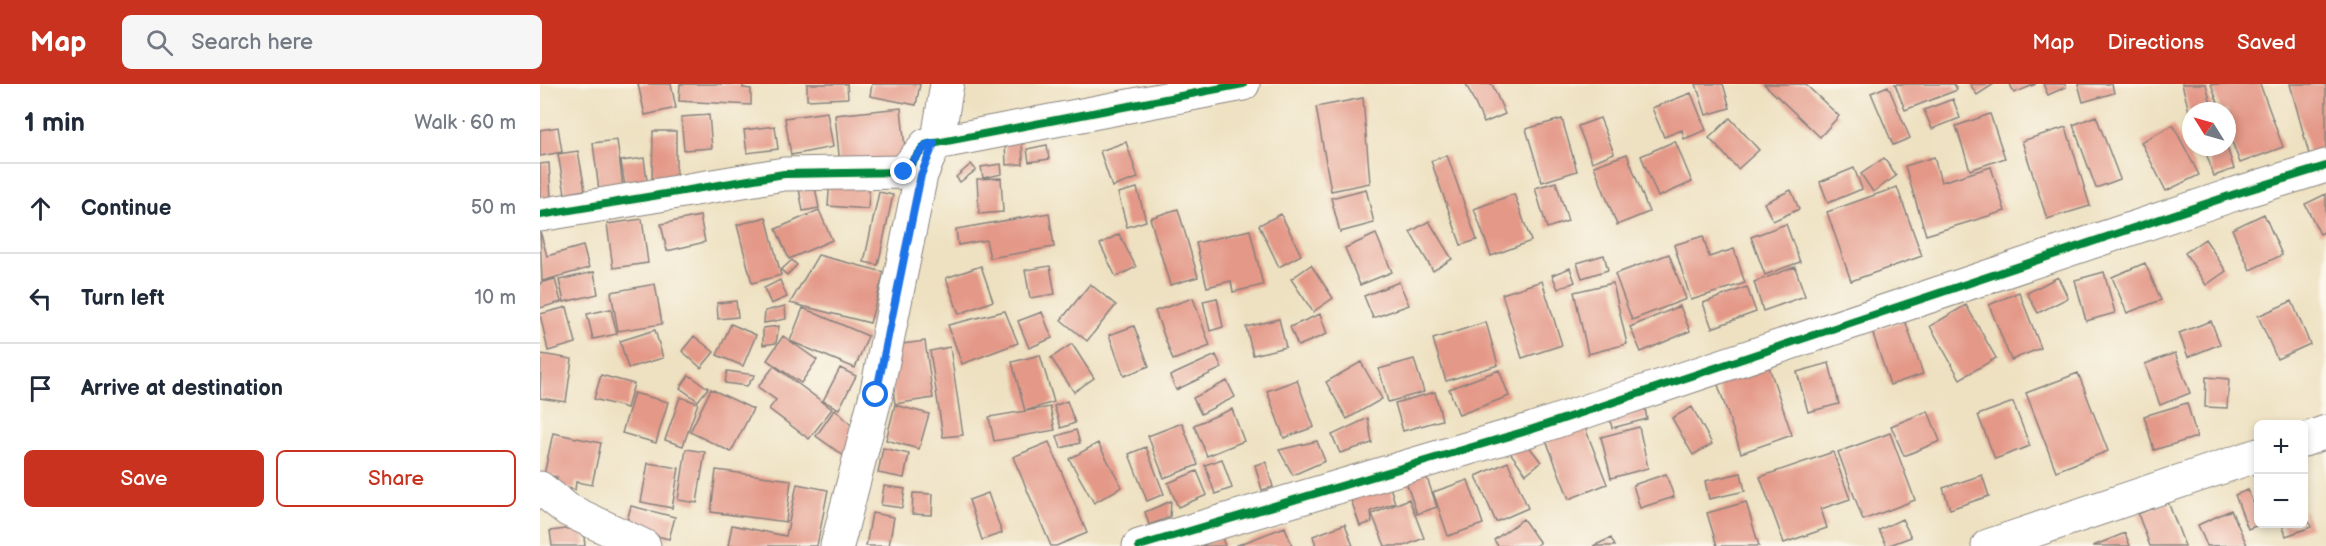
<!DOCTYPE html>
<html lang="en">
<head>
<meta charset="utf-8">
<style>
	body { margin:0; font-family:"Balsamiq Sans",sans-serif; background:#f6f6f7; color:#1f2937 }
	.controls { position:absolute; right:18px; bottom:18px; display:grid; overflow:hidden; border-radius:9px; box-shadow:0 3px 9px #0003 }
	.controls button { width:54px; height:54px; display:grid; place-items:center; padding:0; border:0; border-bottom:2px solid #e0e1e3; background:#fff; color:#1f2937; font:30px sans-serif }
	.compass { position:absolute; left:1642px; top:18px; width:54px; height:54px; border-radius:50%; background:#fff; box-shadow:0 3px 9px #0003; rotate:307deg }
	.stop { position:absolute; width:18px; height:18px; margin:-14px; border:4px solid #1a73e8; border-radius:50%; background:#fff }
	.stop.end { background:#1a73e8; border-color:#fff; box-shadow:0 2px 6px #0008 }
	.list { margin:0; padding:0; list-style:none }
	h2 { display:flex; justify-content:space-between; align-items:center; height:78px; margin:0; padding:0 24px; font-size:26px }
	h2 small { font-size:20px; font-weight:400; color:#747a83 }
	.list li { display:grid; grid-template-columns:39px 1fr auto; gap:18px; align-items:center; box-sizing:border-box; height:90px; padding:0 24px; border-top:2px solid #e0e1e3 }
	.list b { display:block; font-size:22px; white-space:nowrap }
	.list em { font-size:20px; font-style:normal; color:#747a83 }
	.actions { display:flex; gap:12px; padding:18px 24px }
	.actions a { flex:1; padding:14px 0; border:2px solid #c8321e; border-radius:9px; text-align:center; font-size:21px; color:#c8321e }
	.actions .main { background:#c8321e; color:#fff }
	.icon { flex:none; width:33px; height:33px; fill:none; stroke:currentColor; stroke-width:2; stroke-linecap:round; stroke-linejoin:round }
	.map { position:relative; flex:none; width:1786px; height:462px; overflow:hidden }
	header { display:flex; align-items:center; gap:36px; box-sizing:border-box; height:84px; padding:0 30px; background:#c8321e; color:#fff }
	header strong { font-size:28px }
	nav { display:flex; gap:33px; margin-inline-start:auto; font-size:21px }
	.search { width:420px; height:54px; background:#f6f6f7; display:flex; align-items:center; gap:15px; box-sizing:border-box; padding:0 21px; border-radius:9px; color:#747a83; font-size:22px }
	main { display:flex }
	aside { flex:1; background:#fff }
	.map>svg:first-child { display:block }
	.building { fill:#e49887 }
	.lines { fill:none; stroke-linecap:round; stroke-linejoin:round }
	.minor-casing { stroke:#88827e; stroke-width:35 }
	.minor { stroke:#fff; stroke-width:33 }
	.cycleway-casing { stroke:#fbf7ec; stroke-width:11 }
	.cycleway { stroke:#00873e; stroke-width:8 }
	.route { stroke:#1a73e8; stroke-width:8 }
</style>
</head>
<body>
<header>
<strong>Map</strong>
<div class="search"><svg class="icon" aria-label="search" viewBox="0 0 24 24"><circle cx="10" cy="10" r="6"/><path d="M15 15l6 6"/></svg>Search here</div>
<nav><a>Map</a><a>Directions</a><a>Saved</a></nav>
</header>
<main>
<aside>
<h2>1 min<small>Walk · 60 m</small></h2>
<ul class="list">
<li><svg class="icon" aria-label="ahead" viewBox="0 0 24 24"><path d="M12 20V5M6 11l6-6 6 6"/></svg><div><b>Continue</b></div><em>50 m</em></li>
<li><svg class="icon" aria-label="left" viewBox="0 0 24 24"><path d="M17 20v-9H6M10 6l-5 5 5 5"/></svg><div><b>Turn left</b></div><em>10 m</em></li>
<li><svg class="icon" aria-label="arrive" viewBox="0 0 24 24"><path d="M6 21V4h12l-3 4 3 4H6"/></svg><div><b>Arrive at destination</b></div></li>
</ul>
<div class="actions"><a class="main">Save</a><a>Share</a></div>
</aside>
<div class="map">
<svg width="1786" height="462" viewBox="0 0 1786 462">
	<rect width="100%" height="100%" fill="#fbf7ec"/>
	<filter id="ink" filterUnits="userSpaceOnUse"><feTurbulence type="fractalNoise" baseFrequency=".0167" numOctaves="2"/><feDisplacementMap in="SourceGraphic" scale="12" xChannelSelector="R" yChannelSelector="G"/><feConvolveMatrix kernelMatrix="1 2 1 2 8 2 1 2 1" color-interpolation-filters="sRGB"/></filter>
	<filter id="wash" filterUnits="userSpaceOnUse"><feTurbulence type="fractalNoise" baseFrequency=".008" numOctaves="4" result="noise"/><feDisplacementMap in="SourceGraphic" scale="24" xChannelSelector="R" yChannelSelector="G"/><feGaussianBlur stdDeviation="1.35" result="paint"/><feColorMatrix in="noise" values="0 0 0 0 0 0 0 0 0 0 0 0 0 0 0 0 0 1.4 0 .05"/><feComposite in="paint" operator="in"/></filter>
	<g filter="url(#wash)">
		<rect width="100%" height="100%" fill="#eee1c1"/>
		<g id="blocks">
			<path class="building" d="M98,0H131L136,24L105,31Z
				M140,0H203V4L211,5V21L139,17Z
				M267,0H307L308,14L267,16Z
				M332,0H380L376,21L330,12Z
				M926,0H952L965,30L944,39Z
				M1156,0H1183L1190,24L1166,31Z
				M1224,0H1265L1299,32L1280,53Z
				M1355,0H1414L1417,6L1365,26Z
				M1430,0H1454L1437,11Z
				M1470,0H1496L1474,9Z
				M1503,0H1525L1526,3L1508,11Z
				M1538,0H1572L1574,9L1543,18Z
				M1642,0H1666L1673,27H1651L1650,31Z
				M1671,0H1720L1743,63L1700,79L1687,44V27H1681Z
				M1750,0H1786V66L1769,70Z
				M1348,2L1370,54L1353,61L1331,9Z
				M1151,9L1166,46L1144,55L1142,46L1124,53L1112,24Z
				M823,14L830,99L791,107L776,23Z
				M1413,15L1420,34L1392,45L1384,26Z
				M361,24L366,75L300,81L295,31Z
				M287,28L293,63L251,71L245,34Z
				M1450,30L1465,74L1430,86L1416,42Z
				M169,31L172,64L144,66L141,33Z
				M1556,32L1580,95L1556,104L1533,41Z
				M1060,34L1074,69L1052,78L1038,42Z
				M1190,34L1219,66L1198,85L1169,54Z
				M1022,35L1037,87L1002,98L986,45Z
				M1633,41L1659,91L1626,107L1601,58Z
				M235,42L238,65L207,69L204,46Z
				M18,43L22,68L0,72V46Z
				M1526,43L1550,122L1507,135L1482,57Z
				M113,47H136V99L112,100Z
				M77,56L83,104L59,107L53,59Z
				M482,56L483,80L466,81L465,57Z
				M1135,57L1152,98L1118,113L1101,72Z
				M586,58L598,94L572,103L560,67Z
				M507,61L509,75L489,78L487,65Z
				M1664,63H1687L1694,85L1674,92Z
				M38,67L45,106L25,110L18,70Z
				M1087,70L1109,128L1077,141L1054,82Z
				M907,71L937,156L921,161L891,77Z
				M1394,73L1401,98L1451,83L1465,127L1386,151L1365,82Z
				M104,74L108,105L86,109L81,77Z
				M1344,74L1356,92L1333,108L1321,90Z
				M9,79L11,115L0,116V80Z
				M431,80L436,86L420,98L416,93Z
				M461,80L462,90L443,94L441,83Z
				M1314,84L1322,105L1288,119L1280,98Z
				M290,93L330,96L328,125L288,122Z
				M461,94L463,128L439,130L437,95Z
				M1016,98L1028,137L1007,144L995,104Z
				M275,103L279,124L263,127L259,105Z
				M1357,103L1382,172L1311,197L1287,128Z
				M597,104L606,137L587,143L578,109Z
				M826,105L834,139L800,148L791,114Z
				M1251,106L1259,125L1233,137L1224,119Z
				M339,108L353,111L338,181L324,178Z
				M974,110L991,157L951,172L934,125Z
				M1786,110V147L1780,150L1765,120Z
				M638,125L658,193L630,201L610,134Z
				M279,126L292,156L249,175L236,145Z
				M509,129L514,163L450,174L446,156L418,161L416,145Z
				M741,130L761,171L739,183L719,141Z
				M1724,130L1742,171L1710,186L1692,145Z
				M160,132L165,158L127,167L121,140Z
				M226,133L241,191L212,199L197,141Z
				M102,135L108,179L73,184L67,140Z
				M889,137L912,175L893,187L870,148Z
				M1246,140L1260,178L1225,191L1211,153Z
				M710,146L723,201L693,208L691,197L667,203L656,159Z
				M0,147L7,172L43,162L49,184L2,197Z
				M579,150L596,183L576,193L560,160Z
				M836,150L852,188L820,201L805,164Z
				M1163,152L1169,173L1194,165L1205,199L1151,216L1134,161Z
				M1665,155L1686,187L1666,201L1645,169Z
				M1129,170L1146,215L1092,236L1075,190Z
				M278,171L344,188L330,239L250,219Z
				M1064,171L1068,186L1042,194L1037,179Z
				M252,176L257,181L247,191L241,186Z
				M1605,179L1621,216L1587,229L1572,193Z
				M771,181L793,214L773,228L751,195Z
				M441,182L453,217L419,230L406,194Z
				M510,182L515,210L490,214L485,186Z
				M1255,183L1265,212L1223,227L1214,198Z
				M1030,184L1035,198L1018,205L1012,191Z
				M54,188L58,210L24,218L19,196Z
				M1564,188L1575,229L1546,237L1535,196Z
				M1518,193L1528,214L1498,229L1487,209Z
				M15,195L21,218L0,224V199Z
				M240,196L247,213L231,220L224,204Z
				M1002,197L1022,261L982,274L962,210Z
				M859,198L869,221L833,234L824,212Z
				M1073,199L1087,260L1048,270L1034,208Z
				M115,200L122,240L78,247L71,208Z
				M550,200L576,221L547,257L521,236Z
				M1207,203L1216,228L1172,244L1163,219Z
				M1479,208L1501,264L1471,276L1449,221Z
				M653,214L670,262L633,276L615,227Z
				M677,214L683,243L670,247L663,217Z
				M196,217L198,233L178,235L177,219Z
				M1752,217L1770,260L1737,275L1718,232Z
				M1426,221L1456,274L1420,295L1390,242Z
				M245,222L246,235L224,239L225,227Z
				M1140,222L1150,247L1101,268L1090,243Z
				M27,223L36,259L8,267L0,230Z
				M263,224L328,252L315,284L250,257Z
				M71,225L77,250L53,255L47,230Z
				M465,227L478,259L422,280L408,241Z
				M502,228L512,254L489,264L478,237Z
				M780,230L787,250L758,262L750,243Z
				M739,235L746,263L713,271L706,243Z
				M1365,236L1383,290L1350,301L1332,247Z
				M1671,237L1680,260L1648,273L1639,249Z
				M946,238L958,281L906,297L893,255Z
				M191,240L216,251L203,282L177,271Z
				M239,242L236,259L223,261V244Z
				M594,242L609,282L584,292L569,251Z
				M115,246L123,274L88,284L80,257Z
				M154,252L174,268L161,284L142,267Z
				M243,252L277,276L261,299L227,276Z
				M385,257L393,314L355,320L347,262Z
				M532,260L554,294L534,308L511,274Z
				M410,263L423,351L403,353L390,267Z
				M1635,269L1650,309L1620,321L1605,280Z
				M1,270L32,275L26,318L0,314Z
				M500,271L514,318L485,327L472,278Z
				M676,271L682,284L636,306L630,292Z
				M874,275L884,308L848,318L839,285Z
				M1227,277L1252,351L1201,369L1176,295Z
				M821,278L842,315L807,335L786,298Z
				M1289,279L1299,320L1268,328L1257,288Z
				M234,282L292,325L269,355L229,325L236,316L218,303Z
				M300,284L316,292L299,325L283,317Z
				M959,286L969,312L919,331L909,305Z
				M187,287L215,291L207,302L185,299Z
				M1538,289L1568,367L1516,387L1486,309Z
				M61,291L94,300L87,324L54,315Z
				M149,291L168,304L158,317L140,304Z
				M1666,293L1689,295L1687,324L1665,323Z
				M757,296L774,343L744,354L727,307Z
				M687,297L695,313L661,330L653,314Z
				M171,305L213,325L191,368L150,348Z
				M895,308L902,336L863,347L855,319Z
				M94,309L128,318L116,359L82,349Z
				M140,313L158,319L143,362L125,356Z
				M527,317L535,339L521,344L514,322Z
				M1473,318L1490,362L1455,375L1438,331Z
				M1104,319L1107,335L1072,344L1068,328Z
				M1647,319L1657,353L1614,366L1604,332Z
				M355,321L389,330L379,365L346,356Z
				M510,323L515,346L454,357L449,333Z
				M1152,323L1172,360L1153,371L1132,334Z
				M295,325L319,349L304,372L276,352Z
				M692,325L704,357L667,372L654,341Z
				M1388,327L1400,357L1364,372L1351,342Z
				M828,334L832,359L800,369L792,351Z
				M1042,336L1067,400L1029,415L1004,351Z
				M642,339L658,381L624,394L608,352Z
				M1099,343L1108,384L1071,394L1061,353Z
				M536,346L540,359L521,364L517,352Z
				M13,349L61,359L52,401L36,398L35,406L16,401L17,393L4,391Z
				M1350,349L1375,416L1323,436L1298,368Z
				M984,356L1001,378L986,390L969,367Z
				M777,357L785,377L753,391L739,366Z
				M509,358L547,449L516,462H511L473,373Z
				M558,359L582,403L554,419L529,375Z
				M606,363L624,410L607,417L589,370Z
				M343,364L369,370L364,394L338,389Z
				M146,365L165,368L157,419L138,416Z
				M1293,368L1310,415L1281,425L1287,444L1244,459L1220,393Z
				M682,375L692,404L675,410L665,381Z
				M726,378L733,403L722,406L715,381Z
				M968,378L988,424L956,438L936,392Z
				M108,379L139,384L132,424L101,418Z
				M176,386L251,396L246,438L171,428Z
				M657,387L667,411L638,423L628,399Z
				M885,388L897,423L877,430L865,395Z
				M1201,389L1205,407L1169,415L1165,397Z
				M1126,390L1134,413L1100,424L1093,401Z
				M1442,391L1449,412L1410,425L1403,404Z
				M848,396L855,419L831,427L832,438L820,442L809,410Z
				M928,396L943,440L908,452L893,408Z
				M257,400L288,406L277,462H188L192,441L246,452Z
				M344,402L365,405L362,424L341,421Z
				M1708,406L1718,433V441L1708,445L1695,411Z
				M373,409L393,410L392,431L372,430Z
				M448,409L462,449L442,456L429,416Z
				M869,415L884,454L864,462H845L832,430Z
				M631,417L630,433L609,441L605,428Z
				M1206,418L1219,462H1177L1167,429Z
				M1628,418L1645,462H1610L1598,430Z
				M91,422L135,433L129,455L85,444Z
				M1764,423L1771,443L1746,452L1742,440H1764Z
				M1691,426L1707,461L1667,462L1658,441Z
				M332,429L354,433L349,462H326Z
				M983,435L1000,459L995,462H958L954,456Z
				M1362,435L1371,453L1347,462L1339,446Z
				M805,440L813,462H776L773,452Z
				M43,443L45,462H12L10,447Z
				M745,443L752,462H695Z
				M1585,449L1590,462H1553Z
				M682,454L685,462H660Z
				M1071,454L1075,462H1053Z"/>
		</g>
	</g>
	<g filter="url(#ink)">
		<use href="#blocks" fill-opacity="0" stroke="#88827e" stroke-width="1.5"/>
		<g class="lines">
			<defs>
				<path id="minor" d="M0,131L244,90L364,88L386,61L703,0
					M1764,356L1786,348
					M0,404L28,426L104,462
					M297,462L336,311L381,91L399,49L407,0
					M599,462L993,345L1695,110L1786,82
					M1448,462L1718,371"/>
			</defs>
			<use href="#minor" class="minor-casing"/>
			<use href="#minor" class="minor"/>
			<defs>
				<path id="cycleway" d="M0,131L244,90L364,88L386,61L703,0
					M599,462L993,345L1695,110L1786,82"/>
			</defs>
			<use href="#cycleway" class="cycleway-casing"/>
			<use href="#cycleway" class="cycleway"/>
		</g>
	</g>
	<g class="lines" filter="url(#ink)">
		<path class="route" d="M336,311L381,91L394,59L386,61L364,88"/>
	</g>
</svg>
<div class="controls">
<button>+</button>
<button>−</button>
</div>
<svg class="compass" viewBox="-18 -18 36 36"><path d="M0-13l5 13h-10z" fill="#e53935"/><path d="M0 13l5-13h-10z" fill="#747a83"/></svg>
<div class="stop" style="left:336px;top:311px"></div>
<div class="stop end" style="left:364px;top:88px"></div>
</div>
</main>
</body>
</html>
